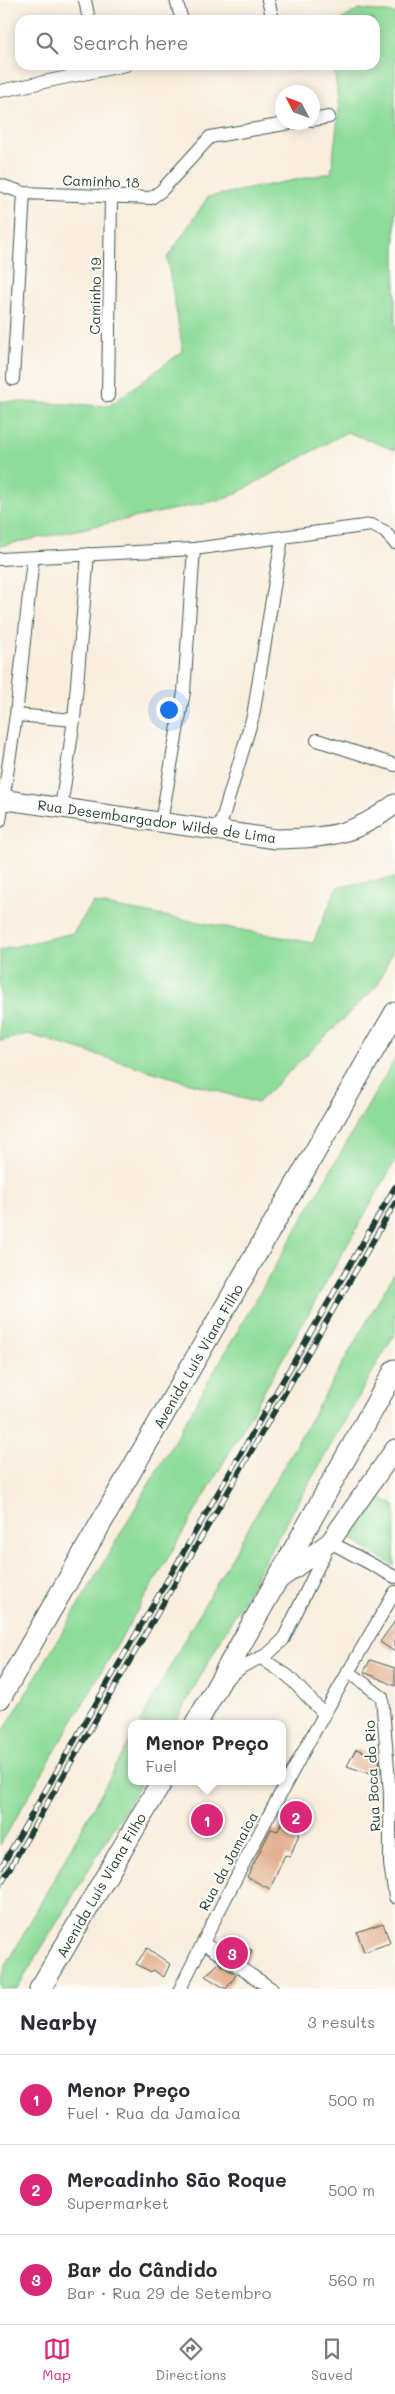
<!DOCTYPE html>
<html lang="en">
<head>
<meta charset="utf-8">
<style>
	body { margin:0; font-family:Mali,sans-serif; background:#f2f2f3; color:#2b2b33 }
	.compass { position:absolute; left:275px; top:85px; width:45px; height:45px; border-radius:50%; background:#fff; box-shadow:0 2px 12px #0003; rotate:311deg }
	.you { position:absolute; left:168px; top:709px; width:18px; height:18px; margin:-12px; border:4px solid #fff; border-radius:50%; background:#1a73e8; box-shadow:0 0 0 8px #1a73e833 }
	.badge { display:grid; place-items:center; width:32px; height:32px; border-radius:50%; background:#db2777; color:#fff; font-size:16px; font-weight:700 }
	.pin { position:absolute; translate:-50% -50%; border:2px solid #fff; box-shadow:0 1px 5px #0006 }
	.popup { position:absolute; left:128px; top:1720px; width:158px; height:65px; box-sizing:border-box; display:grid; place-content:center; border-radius:10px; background:#fff; filter:drop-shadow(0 1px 4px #0005); font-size:16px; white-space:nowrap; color:#7c7c81 }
	.popup b { font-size:19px; color:#2b2b33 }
	.popup::after { content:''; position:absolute; left:50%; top:100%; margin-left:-10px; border:10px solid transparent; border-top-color:#fff }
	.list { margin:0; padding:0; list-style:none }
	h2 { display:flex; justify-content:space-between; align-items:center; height:65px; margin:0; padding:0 20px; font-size:21px }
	h2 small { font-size:16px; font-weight:400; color:#7c7c81 }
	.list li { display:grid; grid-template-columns:32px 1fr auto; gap:15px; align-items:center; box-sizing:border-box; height:90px; padding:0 20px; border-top:1px solid #e1e1e2 }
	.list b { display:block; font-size:19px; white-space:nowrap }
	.list p { margin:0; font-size:16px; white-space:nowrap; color:#7c7c81 }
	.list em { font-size:16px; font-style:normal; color:#7c7c81 }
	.icon { flex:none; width:28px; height:28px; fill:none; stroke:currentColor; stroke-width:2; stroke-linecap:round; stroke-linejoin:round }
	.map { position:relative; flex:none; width:395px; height:1989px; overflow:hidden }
	.search { position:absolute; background:#fff; box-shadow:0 2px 12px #0003; left:15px; right:15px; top:15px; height:55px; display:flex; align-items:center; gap:12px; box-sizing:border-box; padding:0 18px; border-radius:15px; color:#7c7c81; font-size:19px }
	.sheet { height:335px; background:#fff }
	nav { display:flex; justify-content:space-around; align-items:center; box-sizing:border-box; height:70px; border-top:1px solid #e1e1e2; background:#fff; font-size:14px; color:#7c7c81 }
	nav a { display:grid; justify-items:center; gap:2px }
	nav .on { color:#db2777 }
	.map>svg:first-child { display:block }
	.green { fill:#8edc9a; stroke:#568c67 }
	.building { fill:#e2b191 }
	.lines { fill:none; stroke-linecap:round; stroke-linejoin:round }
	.minor-casing { stroke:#40584e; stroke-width:14 }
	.secondary-casing { stroke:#40584e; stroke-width:21 }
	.trunk-casing { stroke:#40584e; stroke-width:23 }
	.minor { stroke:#fff; stroke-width:12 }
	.secondary { stroke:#fff; stroke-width:19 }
	.trunk { stroke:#fff; stroke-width:21 }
	.rail-casing { stroke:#1f3d34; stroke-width:5.5 }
	.rail { stroke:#fdfcf7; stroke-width:4; stroke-dasharray:11; stroke-linecap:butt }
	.labels { text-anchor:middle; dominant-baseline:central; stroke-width:4; stroke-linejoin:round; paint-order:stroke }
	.street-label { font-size:14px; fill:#1f3d34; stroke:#fdfcf7 }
</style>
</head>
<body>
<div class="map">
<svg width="395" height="1989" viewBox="0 0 395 1989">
	<rect width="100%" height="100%" fill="#fdfcf7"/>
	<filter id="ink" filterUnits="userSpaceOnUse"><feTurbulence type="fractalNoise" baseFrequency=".02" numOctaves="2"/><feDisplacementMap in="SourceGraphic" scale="10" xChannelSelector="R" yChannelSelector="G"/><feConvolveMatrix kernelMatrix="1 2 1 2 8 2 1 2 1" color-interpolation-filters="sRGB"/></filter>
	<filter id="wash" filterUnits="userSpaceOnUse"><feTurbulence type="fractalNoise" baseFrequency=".0096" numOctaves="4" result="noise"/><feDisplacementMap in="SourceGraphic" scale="20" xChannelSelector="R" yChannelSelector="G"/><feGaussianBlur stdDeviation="1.12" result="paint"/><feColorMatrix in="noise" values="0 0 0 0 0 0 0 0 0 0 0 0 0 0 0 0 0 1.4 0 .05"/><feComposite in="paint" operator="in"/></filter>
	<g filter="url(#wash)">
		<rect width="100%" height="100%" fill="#f9eede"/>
		<path class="green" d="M359,9L395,13V450L347,432L228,498L0,546V401L109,406L183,351L167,258L208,197L331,173L339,110L334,65H375V20H341Z
			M395,878V945L377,986L257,1103L28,1034L0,1041V950L73,933L93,903L313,943L337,887Z
			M395,1059V1161L209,1488L0,1845V1737L93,1581Z
			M395,1272V1333L265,1560L174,1724H139L186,1637Z
			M375,1494L395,1506L394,1566L349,1538Z
			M132,1737V1781H142L17,1989H0V1977Z"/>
		<g id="blocks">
			<path class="building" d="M395,1621V1652L380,1642Z
				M370,1660L395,1668V1686L364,1672Z
				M356,1749L379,1757L380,1773L364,1772L347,1766Z
				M288,1806L311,1817L305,1831L301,1829L290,1857L285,1855L270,1889L247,1877L271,1829L278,1831Z
				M383,1923L390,1943L364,1952L357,1932Z
				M224,1937L252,1950L246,1962L221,1945Z
				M147,1948L170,1964L164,1977L153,1970L151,1972L136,1964Z
				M219,1963L236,1975L226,1989L205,1976Z"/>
		</g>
	</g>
	<g filter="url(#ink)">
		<use href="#blocks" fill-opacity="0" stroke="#40584e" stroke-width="1"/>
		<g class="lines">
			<defs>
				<path id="minor" d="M85,0L89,20
					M176,0L182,20
					M268,0L273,20
					M0,91L126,65
					M312,120L329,117
					M0,185L24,193L151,198L161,191L210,137L296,122
					M13,379L24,193
					M108,396L111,197
					M0,559L194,549L371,525L384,531L395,543
					M16,715L74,720
					M317,740L395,765
					M61,808L74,720L88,554
					M0,821L16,715L33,558
					M161,822L184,692L194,549
					M219,830L253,716L282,538
					M261,1658L288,1676L324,1714
					M348,1671L382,1697L390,1793V1864L395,1897
					M228,1678L243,1666L268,1654L283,1640L330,1542L395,1577
					M203,1943L272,1989
					M180,1989C246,1854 318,1721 395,1592"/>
				<path id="secondary" d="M0,799L276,839C327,838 354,836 395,804
					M277,1581L330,1542L395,1449"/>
				<path id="trunk" d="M0,1698L395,1013
					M196,1724L395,1370
					M40,1989L162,1781"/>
			</defs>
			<use href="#minor" class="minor-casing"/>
			<use href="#secondary" class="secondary-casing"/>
			<use href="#trunk" class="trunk-casing"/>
			<use href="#minor" class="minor"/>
			<use href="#secondary" class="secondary"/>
			<use href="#trunk" class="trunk"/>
			<defs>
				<path id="rail" d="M0,1869L395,1187
					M0,1885L395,1203"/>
			</defs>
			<use href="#rail" class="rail-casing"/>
			<use href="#rail" class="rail"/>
		</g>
	</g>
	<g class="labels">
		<g class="street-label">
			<text transform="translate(101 181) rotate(2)">Caminho 18</text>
			<text transform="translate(95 296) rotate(-89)">Caminho 19</text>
			<text transform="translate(157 821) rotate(8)">Rua Desembargador Wilde de Lima</text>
			<text transform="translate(198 1356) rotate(-60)">Avenida Luís Viana Filho</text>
			<text transform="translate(372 1776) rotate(-93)">Rua Boca do Rio</text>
			<text transform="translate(228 1861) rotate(-62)">Rua da Jamaica</text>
			<text transform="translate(101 1885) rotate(-60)">Avenida Luís Viana Filho</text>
		</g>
	</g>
</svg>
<svg class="compass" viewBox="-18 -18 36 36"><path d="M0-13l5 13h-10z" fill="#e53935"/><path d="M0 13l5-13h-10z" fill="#7c7c81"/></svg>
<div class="you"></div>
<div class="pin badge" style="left:207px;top:1820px">1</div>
<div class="popup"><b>Menor Preço</b>Fuel</div>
<div class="pin badge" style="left:296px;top:1817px">2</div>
<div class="pin badge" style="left:232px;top:1953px">3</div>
<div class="search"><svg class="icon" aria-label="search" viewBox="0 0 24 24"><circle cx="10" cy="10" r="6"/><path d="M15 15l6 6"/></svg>Search here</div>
</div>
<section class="sheet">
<h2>Nearby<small>3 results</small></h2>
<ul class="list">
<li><span class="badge">1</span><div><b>Menor Preço</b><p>Fuel · Rua da Jamaica</p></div><em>500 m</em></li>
<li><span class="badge">2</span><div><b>Mercadinho São Roque</b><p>Supermarket</p></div><em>500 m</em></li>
<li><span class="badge">3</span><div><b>Bar do Cândido</b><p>Bar · Rua 29 de Setembro</p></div><em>560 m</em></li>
</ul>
</section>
<nav>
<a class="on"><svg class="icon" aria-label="map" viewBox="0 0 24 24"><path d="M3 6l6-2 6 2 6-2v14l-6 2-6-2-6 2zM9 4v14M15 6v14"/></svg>Map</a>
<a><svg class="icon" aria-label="directions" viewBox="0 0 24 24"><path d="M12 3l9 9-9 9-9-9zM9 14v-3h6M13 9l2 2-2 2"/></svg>Directions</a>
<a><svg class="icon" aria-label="saved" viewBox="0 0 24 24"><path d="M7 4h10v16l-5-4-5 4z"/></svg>Saved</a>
</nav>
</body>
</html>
